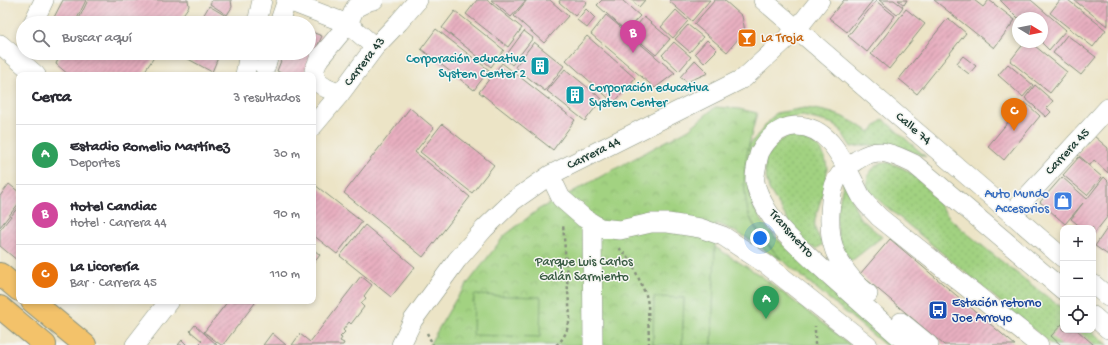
<!DOCTYPE html>
<html lang="es">
<head>
<meta charset="utf-8">
<style>
	body { margin:0; font-family:"Gochi Hand",sans-serif; background:#f2f2f3; color:#2b2b33 }
	.controls { position:absolute; right:12px; bottom:12px; display:grid; overflow:hidden; border-radius:8px; box-shadow:0 2px 6px #0003 }
	.controls button { width:36px; height:36px; display:grid; place-items:center; padding:0; border:0; border-bottom:1px solid #e1e1e2; background:#fff; color:#2b2b33; font:20px sans-serif }
	.compass { position:absolute; left:1012px; top:12px; width:36px; height:36px; border-radius:50%; background:#fff; box-shadow:0 2px 6px #0003; rotate:100deg }
	.you { position:absolute; left:760px; top:238px; width:14px; height:14px; margin:-10px; border:3px solid #fff; border-radius:50%; background:#1a73e8; box-shadow:0 0 0 6px #1a73e833 }
	.badge { display:grid; place-items:center; width:26px; height:26px; border-radius:50%; background:#d1495b; color:#fff; font-size:13px; font-weight:700 }
	.pin { position:absolute; translate:-50% -33px; filter:drop-shadow(0 1px 2px #0008) }
	.pin::after { content:''; position:absolute; top:21px; width:14px; height:12px; background:inherit; clip-path:polygon(0 0,100% 0,50% 100%) }
	.list { margin:0; padding:0; list-style:none }
	h2 { display:flex; justify-content:space-between; align-items:center; height:52px; margin:0; padding:0 16px; font-size:17px }
	h2 small { font-size:13px; font-weight:400; color:#7c7c81 }
	.list li { display:grid; grid-template-columns:26px 1fr auto; gap:12px; align-items:center; box-sizing:border-box; height:60px; padding:0 16px; border-top:1px solid #e1e1e2 }
	.list b { display:block; font-size:15px; white-space:nowrap }
	.list p { margin:0; font-size:13px; white-space:nowrap; color:#7c7c81 }
	.list em { font-size:13px; font-style:normal; color:#7c7c81 }
	.icon { flex:none; width:22px; height:22px; fill:none; stroke:currentColor; stroke-width:2; stroke-linecap:round; stroke-linejoin:round }
	.map { position:relative; flex:none; width:1108px; height:345px; overflow:hidden }
	.search { position:absolute; background:#fff; box-shadow:0 2px 6px #0003; left:16px; top:16px; width:300px; height:44px; display:flex; align-items:center; gap:10px; box-sizing:border-box; padding:0 14px; border-radius:22px; color:#7c7c81; font-size:15px }
	.panel { position:absolute; background:#fff; box-shadow:0 2px 6px #0003; left:16px; top:72px; width:300px; height:232px; border-radius:8px }
	.map>svg:first-child { display:block }
	.grass { fill:url(#grass-dots); stroke:#60885a }
	.park { fill:url(#park-crowns); stroke:#60885a }
	.garden { fill:#a2d281; stroke:#60885a }
	.building { fill:url(#building-hatch) }
	.lines { fill:none; stroke-linecap:round; stroke-linejoin:round }
	.minor-casing { stroke:#86907d; stroke-width:20 }
	.major-casing { stroke:#86907d; stroke-width:24 }
	.path { stroke:#86907d; stroke-width:2.5; stroke-dasharray:3 3; stroke-linecap:butt }
	.minor { stroke:#fff; stroke-width:19 }
	.major { stroke:#f3c26a; stroke-width:22 }
	.labels { text-anchor:middle; dominant-baseline:central; stroke-width:3; stroke-linejoin:round; paint-order:stroke }
	.food-label { font-size:13px; fill:#c56008; stroke:#f6f6f2; text-anchor:start }
	.culture-label { font-size:13px; fill:#0d838f; stroke:#f6f6f2; text-anchor:end }
	.street-label { font-size:13px; fill:#1f3d34; stroke:#f6f6f2 }
	.shop-label { font-size:13px; fill:#366cbe; stroke:#f6f6f2; text-anchor:end }
	.park-label { font-size:13px; fill:#395b43; stroke:#f6f6f2 }
	.transit-label { font-size:13px; fill:#164399; stroke:#f6f6f2; text-anchor:start }
</style>
</head>
<body>
<div class="map">
<svg width="1108" height="345" viewBox="0 0 1108 345">
	<defs>
		<pattern id="grass-dots" width="8" height="8" patternUnits="userSpaceOnUse"><rect width="8" height="8" fill="#a2d281"/><path d="M2 2h.1M6 6h.1" fill="none" stroke="#8bb570" stroke-width="1.8" stroke-linecap="round"/></pattern>
		<pattern id="park-crowns" width="20" height="18" patternUnits="userSpaceOnUse"><rect width="20" height="18" fill="#a2d281"/><path d="M2 6a3 3 0 1 1 6 0M12 15a3 3 0 1 1 6 0" fill="none" stroke="#8bb570"/></pattern>
		<pattern id="building-hatch" width="6" height="6" patternUnits="userSpaceOnUse"><rect width="6" height="6" fill="#e8afc0"/><path d="M-1 1l2-2M0 6l6-6M5 7l2-2" fill="none" stroke="#bb909d"/></pattern>
	</defs>
	<rect width="100%" height="100%" fill="#f6f6f2"/>
	<filter id="ink" filterUnits="userSpaceOnUse"><feTurbulence type="fractalNoise" baseFrequency=".025" numOctaves="2"/><feDisplacementMap in="SourceGraphic" scale="8" xChannelSelector="R" yChannelSelector="G"/><feConvolveMatrix kernelMatrix="1 2 1 2 8 2 1 2 1" color-interpolation-filters="sRGB"/></filter>
	<filter id="wash" filterUnits="userSpaceOnUse"><feTurbulence type="fractalNoise" baseFrequency=".012" numOctaves="4" result="noise"/><feDisplacementMap in="SourceGraphic" scale="16" xChannelSelector="R" yChannelSelector="G"/><feGaussianBlur stdDeviation="0.9" result="paint"/><feColorMatrix in="noise" values="0 0 0 0 0 0 0 0 0 0 0 0 0 0 0 0 0 1.4 0 .05"/><feComposite in="paint" operator="in"/></filter>
	<g filter="url(#wash)">
		<rect width="100%" height="100%" fill="#ece4c6"/>
		<path class="grass" d="M805,108C834,111 846,117 870,132L883,119L926,157L897,146L867,145L851,147L840,129L831,123L803,116L780,120L772,126L750,194C759,230 786,245 811,269C824,281 835,294 848,305C864,319 880,332 896,345H885L782,260L761,236L748,214L744,191V172L746,154L750,144L776,113Z
			M789,136C802,138 814,141 822,152C833,170 823,191 818,209C816,215 814,221 815,227C816,233 820,239 823,244L816,249L807,245L795,232L769,189L765,173V159L779,141Z
			M883,162C914,167 926,187 943,210C950,220 964,231 974,239C1003,263 1033,286 1063,309V330H1090L1108,345H1052L893,212C887,207 872,195 869,190C863,177 873,166 883,162Z
			M844,180L859,217L882,237L850,262L839,240L836,218Z"/>
		<path class="park" d="M715,107L739,109L757,113C749,145 741,168 746,201C747,205 747,209 748,213C754,231 770,247 782,260C771,255 763,248 753,242C741,234 728,228 716,223L712,345H682L684,298L654,297L653,345H429L456,299L504,236L539,209L561,198L689,129Z"/>
		<path class="garden" d="M715,247L761,276L851,345H712Z
			M474,295L541,297L540,337L473,335Z
			M654,297L684,298L682,345H653Z"/>
		<g id="blocks">
			<path class="building" d="M63,0H86L75,23H51Z
				M88,0H188L189,6L177,23H77Z
				M212,0H231L232,7L227,15L210,4Z
				M477,0H487L522,28L508,47L466,14Z
				M491,0H526L511,17Z
				M527,0H550L568,16L544,43L514,16Z
				M560,0H584L587,2L575,16L559,2Z
				M602,0H622L640,16L626,31L597,5Z
				M633,0H645L639,7L632,1Z
				M670,0H710L692,21L669,1Z
				M715,0H724L742,16L745,31L727,52L694,24Z
				M844,0H873L847,32L829,18Z
				M879,0H894L903,7L897,15Z
				M898,0H907L904,5Z
				M934,0H974L983,7L989,0L1015,20L994,48Z
				M1000,0H1031L1066,30L1049,50L1042,43V18H1018Z
				M1060,0H1068L1106,30L1093,47L1050,13Z
				M1074,0H1108V24L1107,26Z
				M876,1L895,16L867,52L848,36Z
				M209,6L233,20L232,23H199Z
				M586,9L595,18L587,28L577,20Z
				M906,9L925,24L889,69L871,54Z
				M676,10L688,21L673,38L661,27Z
				M455,11L504,50L491,67L442,28Z
				M606,15L675,73L655,88L591,34Z
				M644,17L670,39L656,55L630,33Z
				M948,18L966,33L917,94L899,79Z
				M688,25L703,37L690,52L675,39Z
				M436,29L489,70L474,90L421,49Z
				M309,31L322,36L304,75H285L277,71L284,53H309Z
				M524,31L533,38L512,65L504,58Z
				M1067,35L1096,57L1081,75L1053,53Z
				M587,36L635,78L614,103L566,60Z
				M707,40L717,50L704,63L695,53Z
				M534,42L564,66L545,91L515,67Z
				M674,42L691,57L679,71L662,55Z
				M1025,42H1030L1067,72L1050,93L1010,61Z
				M61,53H157L142,75H69L56,64Z
				M182,53H220L212,72L181,55Z
				M963,56L976,66L969,74L956,64Z
				M695,60L708,73L687,82L680,77Z
				M502,63L575,120L553,150L479,92Z
				M1008,64L1033,85L1023,97L998,75Z
				M565,69L602,99L585,121L547,91Z
				M1035,85L1053,101L1047,108L1051,112L1046,117L1025,98Z
				M1025,102L1040,116L1004,160L988,146Z
				M410,108L434,128L415,152L470,197L423,257L344,193Z
				M442,124L494,165L472,193L420,152Z
				M1094,136L1108,148V173L1094,160L1090,165L1078,155Z
				M1079,157L1102,177L1087,195L1063,175Z
				M1062,177L1087,199L1104,177L1108,181V216L1093,235V228H1082L1071,219L1083,203L1065,224L1040,202Z
				M9,184L19,192V203L0,227V196Z
				M315,185L362,222L337,254L313,235V187Z
				M19,206V259L18,261L0,246V230Z
				M365,225L415,267L391,297L340,256Z
				M1108,227V255L1095,246Z
				M890,239L1015,345H944L860,274Z
				M313,249L320,255L313,264Z
				M361,276L372,285L364,296L366,298L361,304L364,307L351,324L349,322L343,330L345,332L340,337L342,338L340,341L344,343L343,345H292L300,334L310,342Z
				M228,301H253L255,303L223,345H221L204,332Z
				M1063,323V330H1077L1094,345H1061L1051,336Z
				M195,325L217,345H198L202,341L190,331Z
				M272,333L286,345H263Z
				M182,340L187,345H178Z"/>
		</g>
	</g>
	<g filter="url(#ink)">
		<use href="#blocks" fill-opacity="0" stroke="#86907d" stroke-width="1"/>
		<g class="lines">
			<defs>
				<path id="minor" d="M286,0L348,24L375,47
					M763,0L1063,258
					M33,23L44,0
					M257,23L262,0
					M279,23L287,0
					M0,44L36,75
					M265,68L270,53
					M245,75L249,53
					M340,94L326,88L317,82L314,71L319,59L348,24L355,8L369,1L374,0
					M313,126L340,94L375,47L399,22L418,0
					M550,175L561,198L584,218L600,228L620,230L651,223H668L700,228L723,236L767,265L868,345
					M1012,213L1108,108
					M592,223L593,345
					M1093,284L1108,297
					M868,294C853,282 838,264 833,245C828,229 829,194 837,179C842,170 849,165 857,160C863,156 872,152 880,152C892,153 904,159 914,164L1063,290
					M1093,316L1108,329
					M901,322L929,345
					M135,345L169,301
					M401,345L413,320L457,260L484,229L513,201L550,175L744,78L797,29L820,0
					M909,345C878,318 847,291 816,263C799,247 779,230 767,210C763,203 756,189 755,182C754,177 758,157 760,152C767,139 779,127 795,126C833,125 846,169 861,196C865,204 873,210 879,217L1039,345"/>
				<path id="major" d="M0,274L19,290
					M32,301L85,345
					M0,307L45,345"/>
			</defs>
			<use href="#minor" class="minor-casing"/>
			<use href="#major" class="major-casing"/>
			<path class="path" d="M619,248L631,261L646,295L648,304L649,345
				M427,333L433,345
				M556,345C565,339 568,328 570,318L563,224
				M815,345V326"/>
			<use href="#minor" class="minor"/>
			<use href="#major" class="major"/>
		</g>
	</g>
	<defs>
		<symbol id="bar-square" viewBox="-11 -11 22 22"><rect x="-9" y="-9" width="18" height="18" rx="4" fill="#e8710a" stroke="#f6f6f2"/><path d="M-6-5H6L.8 .8V4.5H3.5V6h-7V4.5H-.8V.8Z" fill="#fff"/></symbol>
		<symbol id="building-square" viewBox="-11 -11 22 22"><rect x="-9" y="-9" width="18" height="18" rx="4" fill="#0f9aa8" stroke="#f6f6f2"/><path d="M-4-6H4V6H1V3H-1V6H-4ZM-2.5-4.3h1.7v1.8h-1.7ZM.8-4.3h1.7v1.8H.8ZM-2.5-1h1.7V.8h-1.7ZM.8-1h1.7V.8H.8Z" fill="#fff"/></symbol>
		<symbol id="shop-square" viewBox="-11 -11 22 22"><rect x="-9" y="-9" width="18" height="18" rx="4" fill="#3f7fe0" stroke="#f6f6f2"/><path d="M-5-2.5h2.3a2.7 3.5 0 0 1 5.4 0H5L5.5 6h-11ZM-1.5-2.5h3a1.5 2.3 0 0 0-3 0Z" fill="#fff"/></symbol>
		<symbol id="bus-square" viewBox="-11 -11 22 22"><rect x="-9" y="-9" width="18" height="18" rx="4" fill="#1a4fb4" stroke="#f6f6f2"/><path d="M-5-6H5V4H4V6H2V4H-2V6H-4V4H-5ZM-3.5-4V0h7V-4ZM-3.5 1.2v1.5H-2V1.2ZM2 1.2v1.5H3.5V1.2Z" fill="#fff"/></symbol>
	</defs>
	<g fill-rule="evenodd">
		<use href="#bar-square" x="736" y="27" width="22" height="22"/>
		<use href="#building-square" x="529" y="55" width="22" height="22"/>
		<use href="#building-square" x="564" y="84" width="22" height="22"/>
		<use href="#shop-square" x="1052" y="190" width="22" height="22"/>
		<use href="#bus-square" x="927" y="299" width="22" height="22"/>
	</g>
	<g class="labels">
		<g class="food-label">
			<text x="761" y="38">La Troja</text>
		</g>
		<g class="culture-label">
			<text x="526" y="59">Corporación educativa<tspan x="526" dy="15">System Center 2</tspan></text>
			<text x="589" y="88" text-anchor="start">Corporación educativa<tspan x="589" dy="15">System Center</tspan></text>
		</g>
		<g class="street-label">
			<text transform="translate(365 62) rotate(-52)">Carrera 43</text>
			<text transform="translate(913 129) rotate(41)">Calle 74</text>
			<text transform="translate(1068 152) rotate(-47)">Carrera 45</text>
			<text transform="translate(594 154) rotate(-26)">Carrera 44</text>
			<text transform="translate(791 234) rotate(48)">Transmetro</text>
		</g>
		<g class="shop-label">
			<text x="1049" y="194">Auto Mundo<tspan x="1049" dy="15">Accesorios</tspan></text>
		</g>
		<g class="park-label">
			<text x="584" y="262">Parque Luis Carlos<tspan x="584" dy="15">Galán Sarmiento</tspan></text>
		</g>
		<g class="transit-label">
			<text x="952" y="303">Estación retorno<tspan x="952" dy="15">Joe Arroyo</tspan></text>
		</g>
	</g>
</svg>
<div class="controls">
<button>+</button>
<button>−</button>
<button><svg class="icon" aria-label="locate" viewBox="0 0 24 24"><circle cx="12" cy="12" r="6"/><path d="M12 2v4M12 18v4M2 12h4M18 12h4"/></svg></button>
</div>
<svg class="compass" viewBox="-18 -18 36 36"><path d="M0-13l5 13h-10z" fill="#e53935"/><path d="M0 13l5-13h-10z" fill="#7c7c81"/></svg>
<div class="you"></div>
<div class="pin badge" style="left:766px;top:319px;background:#2e9e5b">A</div>
<div class="pin badge" style="left:633px;top:53px;background:#d1479c">B</div>
<div class="pin badge" style="left:1014px;top:131px;background:#e8710a">C</div>
<div class="search"><svg class="icon" aria-label="search" viewBox="0 0 24 24"><circle cx="10" cy="10" r="6"/><path d="M15 15l6 6"/></svg>Buscar aquí</div>
<section class="panel">
<h2>Cerca<small>3 resultados</small></h2>
<ul class="list">
<li><span class="badge" style="background:#2e9e5b">A</span><div><b>Estadio Romelio Martínez</b><p>Deportes</p></div><em>30 m</em></li>
<li><span class="badge" style="background:#d1479c">B</span><div><b>Hotel Candiac</b><p>Hotel · Carrera 44</p></div><em>90 m</em></li>
<li><span class="badge" style="background:#e8710a">C</span><div><b>La Licorería</b><p>Bar · Carrera 45</p></div><em>110 m</em></li>
</ul>
</section>
</div>
</body>
</html>
